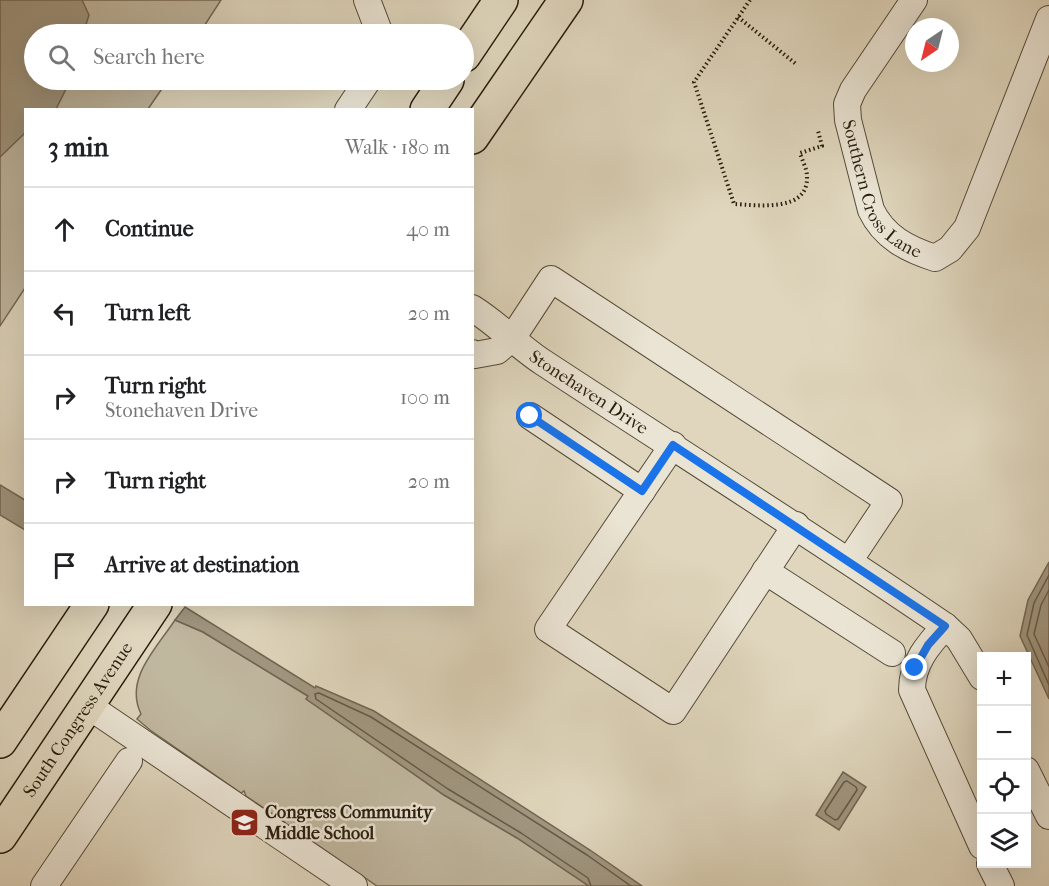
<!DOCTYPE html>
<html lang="en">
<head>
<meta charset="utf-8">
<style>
	body { margin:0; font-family:"IM FELL French Canon",serif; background:#f6f6f6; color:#202124 }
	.controls { position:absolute; right:18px; bottom:18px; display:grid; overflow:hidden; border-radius:0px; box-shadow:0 6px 24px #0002 }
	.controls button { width:54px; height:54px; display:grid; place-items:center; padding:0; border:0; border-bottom:2px solid #e0e0e0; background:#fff; color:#202124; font:30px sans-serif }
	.compass { position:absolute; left:905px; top:18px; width:54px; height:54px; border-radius:50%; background:#fff; box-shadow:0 6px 24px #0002; rotate:215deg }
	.stop { position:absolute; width:18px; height:18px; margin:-14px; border:4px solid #1a73e8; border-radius:50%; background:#fff }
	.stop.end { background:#1a73e8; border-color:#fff; box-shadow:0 2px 6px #0008 }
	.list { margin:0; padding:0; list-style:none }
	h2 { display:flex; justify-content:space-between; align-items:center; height:78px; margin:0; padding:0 24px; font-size:26px }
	h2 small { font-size:20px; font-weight:400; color:#757577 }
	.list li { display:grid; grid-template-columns:39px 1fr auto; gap:18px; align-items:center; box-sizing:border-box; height:84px; padding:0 24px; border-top:2px solid #e0e0e0 }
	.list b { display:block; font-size:22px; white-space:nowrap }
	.list p { margin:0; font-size:20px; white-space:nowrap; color:#757577 }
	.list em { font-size:20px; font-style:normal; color:#757577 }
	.icon { flex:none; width:33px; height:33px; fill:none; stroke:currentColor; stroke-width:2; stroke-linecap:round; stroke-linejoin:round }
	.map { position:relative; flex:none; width:1049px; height:886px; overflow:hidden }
	.search { position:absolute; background:#fff; box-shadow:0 6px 24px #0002; left:24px; top:24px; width:450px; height:66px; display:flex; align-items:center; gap:15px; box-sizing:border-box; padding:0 21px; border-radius:33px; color:#757577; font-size:22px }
	.panel { position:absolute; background:#fff; box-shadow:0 6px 24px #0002; left:24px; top:108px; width:450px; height:498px; border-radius:0px }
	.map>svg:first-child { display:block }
	.green { fill:#c0b79f; stroke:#746a56; stroke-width:1.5 }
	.water { fill:#a19781; stroke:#716653; stroke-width:1.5 }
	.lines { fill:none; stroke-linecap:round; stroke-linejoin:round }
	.shore { stroke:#655a47; stroke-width:1.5 }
	.minor-casing { stroke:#564b39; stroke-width:28 }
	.major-casing { stroke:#291d0d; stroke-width:36 }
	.path { stroke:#291d0d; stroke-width:4; stroke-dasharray:1.5 3; stroke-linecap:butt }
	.minor { stroke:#eae4d4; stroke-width:26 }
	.major { stroke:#dfd6bd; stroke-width:33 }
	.route { stroke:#1a73e8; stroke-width:8 }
	.labels { text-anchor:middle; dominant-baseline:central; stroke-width:5; stroke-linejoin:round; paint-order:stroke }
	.street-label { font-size:18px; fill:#291d0d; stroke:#eae4d4 }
	.poi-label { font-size:18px; font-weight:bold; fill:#291d0d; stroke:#eae4d4; text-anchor:start }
</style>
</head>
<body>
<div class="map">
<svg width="1049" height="886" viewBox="0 0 1049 886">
	<rect width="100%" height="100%" fill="#dfd6bd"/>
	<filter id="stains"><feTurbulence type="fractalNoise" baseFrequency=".00333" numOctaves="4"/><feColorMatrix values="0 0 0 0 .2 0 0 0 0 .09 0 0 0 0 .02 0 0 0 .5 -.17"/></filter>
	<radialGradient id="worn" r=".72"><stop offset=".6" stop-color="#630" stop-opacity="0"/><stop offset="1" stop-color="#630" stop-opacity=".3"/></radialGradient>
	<path class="green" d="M0,0H221L199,34H34V80H168L148,109L26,110L25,288L0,326Z
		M175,620L203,632L308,696L307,699L444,795L517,838L589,886H377L246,796L244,791L241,793L150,730L137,719L141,714C124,679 156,649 175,620Z"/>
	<path class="water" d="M0,0H82L89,15L83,34H34V80H70L69,83L56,109L26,110L25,133L0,157Z
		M0,485L25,500V530L0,515Z
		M1049,562V699L1020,636L1028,600Z
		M185,607L315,688L316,686L374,711L590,850L642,886H589L517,838L444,795L306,699L308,696L203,632L175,620Z
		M843,772L866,787L839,830L816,815Z"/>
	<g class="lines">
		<path class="shore" d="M1049,575L1034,603L1027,635L1049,685
			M1049,590L1041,605L1034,634L1049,667
			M847,781L856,787L857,790L838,819L835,820L826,814L825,811L844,782Z
			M591,886L588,878L521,833L448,789L316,699L315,694L319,693L371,717L587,855L631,886"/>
		<defs>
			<g id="minor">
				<path d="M367,0L380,34"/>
				<path id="s1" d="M914,0L853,90L847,104L848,120L871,210C884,237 907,249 935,258L950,249L967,228L1049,19"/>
				<path d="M348,110L368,80"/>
				<path id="s2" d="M472,308C498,324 519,347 544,363C678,451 813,536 945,626L959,639L982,677"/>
				<path d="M472,353L475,355L497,351L513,337L551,279L889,501L849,561"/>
				<path d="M530,416L642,491"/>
				<path d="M673,445L548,629L673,711L796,525"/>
				<path d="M765,571L892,653"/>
				<path d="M945,626C928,645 912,663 912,690L982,846"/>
				<path d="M87,705L354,886"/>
				<path d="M1026,770L1049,816"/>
				<path d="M990,864L1001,886"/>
				<path d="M44,886L129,761"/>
			</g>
			<g id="major">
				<path d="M464,55L501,0"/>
				<path d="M427,110L447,80"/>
				<path d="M472,137L566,0"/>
				<path d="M0,741L92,604"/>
				<path id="s3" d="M0,836L155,604"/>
			</g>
		</defs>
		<use href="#minor" class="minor-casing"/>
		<use href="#major" class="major-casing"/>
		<path class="path" d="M750,0L694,82L734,204C757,205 809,213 807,176C807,169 802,160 800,153L822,146L818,131
			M738,17L796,64"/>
		<use href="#minor" class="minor"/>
		<use href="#major" class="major"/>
	</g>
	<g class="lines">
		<path class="route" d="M530,416L642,491L673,445L945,626L928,645L915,668"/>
	</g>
	<defs>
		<symbol id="school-square" viewBox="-11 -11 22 22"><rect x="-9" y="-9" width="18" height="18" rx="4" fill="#8f2418" stroke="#eae4d4"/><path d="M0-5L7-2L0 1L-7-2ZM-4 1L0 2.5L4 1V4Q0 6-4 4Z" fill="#fff"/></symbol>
	</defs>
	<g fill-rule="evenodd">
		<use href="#school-square" x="228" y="806" width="33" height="33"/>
	</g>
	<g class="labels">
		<g class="street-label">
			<text stroke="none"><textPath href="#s1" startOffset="220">Southern Cross Lane</textPath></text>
			<text stroke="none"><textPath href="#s2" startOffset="144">Stonehaven Drive</textPath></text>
			<text stroke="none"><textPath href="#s3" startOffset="140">South Congress Avenue</textPath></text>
		</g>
		<g class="poi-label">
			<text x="265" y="812">Congress Community<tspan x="265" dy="21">Middle School</tspan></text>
		</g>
	</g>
	<rect width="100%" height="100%" filter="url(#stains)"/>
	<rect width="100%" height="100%" fill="url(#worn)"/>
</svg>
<div class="controls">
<button>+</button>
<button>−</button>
<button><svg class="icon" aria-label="locate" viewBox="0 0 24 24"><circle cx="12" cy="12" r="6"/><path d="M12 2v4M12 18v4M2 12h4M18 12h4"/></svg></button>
<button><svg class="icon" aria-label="layers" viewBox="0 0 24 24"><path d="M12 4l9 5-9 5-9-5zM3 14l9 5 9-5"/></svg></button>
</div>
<svg class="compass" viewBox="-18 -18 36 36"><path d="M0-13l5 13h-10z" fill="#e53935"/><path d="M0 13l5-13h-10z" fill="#757577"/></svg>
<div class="stop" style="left:530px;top:416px"></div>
<div class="stop end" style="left:915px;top:668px"></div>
<div class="search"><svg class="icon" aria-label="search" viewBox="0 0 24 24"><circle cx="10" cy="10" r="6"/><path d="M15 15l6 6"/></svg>Search here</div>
<section class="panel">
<h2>3 min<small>Walk · 180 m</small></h2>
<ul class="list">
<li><svg class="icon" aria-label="ahead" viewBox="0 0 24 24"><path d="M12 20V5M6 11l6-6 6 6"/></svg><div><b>Continue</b></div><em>40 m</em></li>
<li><svg class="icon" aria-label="left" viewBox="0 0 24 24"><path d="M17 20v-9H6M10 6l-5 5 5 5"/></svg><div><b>Turn left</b></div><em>20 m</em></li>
<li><svg class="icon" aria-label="right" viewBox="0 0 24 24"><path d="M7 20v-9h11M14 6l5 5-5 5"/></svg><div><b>Turn right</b><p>Stonehaven Drive</p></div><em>100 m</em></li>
<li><svg class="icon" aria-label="right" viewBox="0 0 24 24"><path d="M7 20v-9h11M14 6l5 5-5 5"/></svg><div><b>Turn right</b></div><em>20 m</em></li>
<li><svg class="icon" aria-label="arrive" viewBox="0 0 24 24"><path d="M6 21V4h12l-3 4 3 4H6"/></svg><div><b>Arrive at destination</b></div></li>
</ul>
</section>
</div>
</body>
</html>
